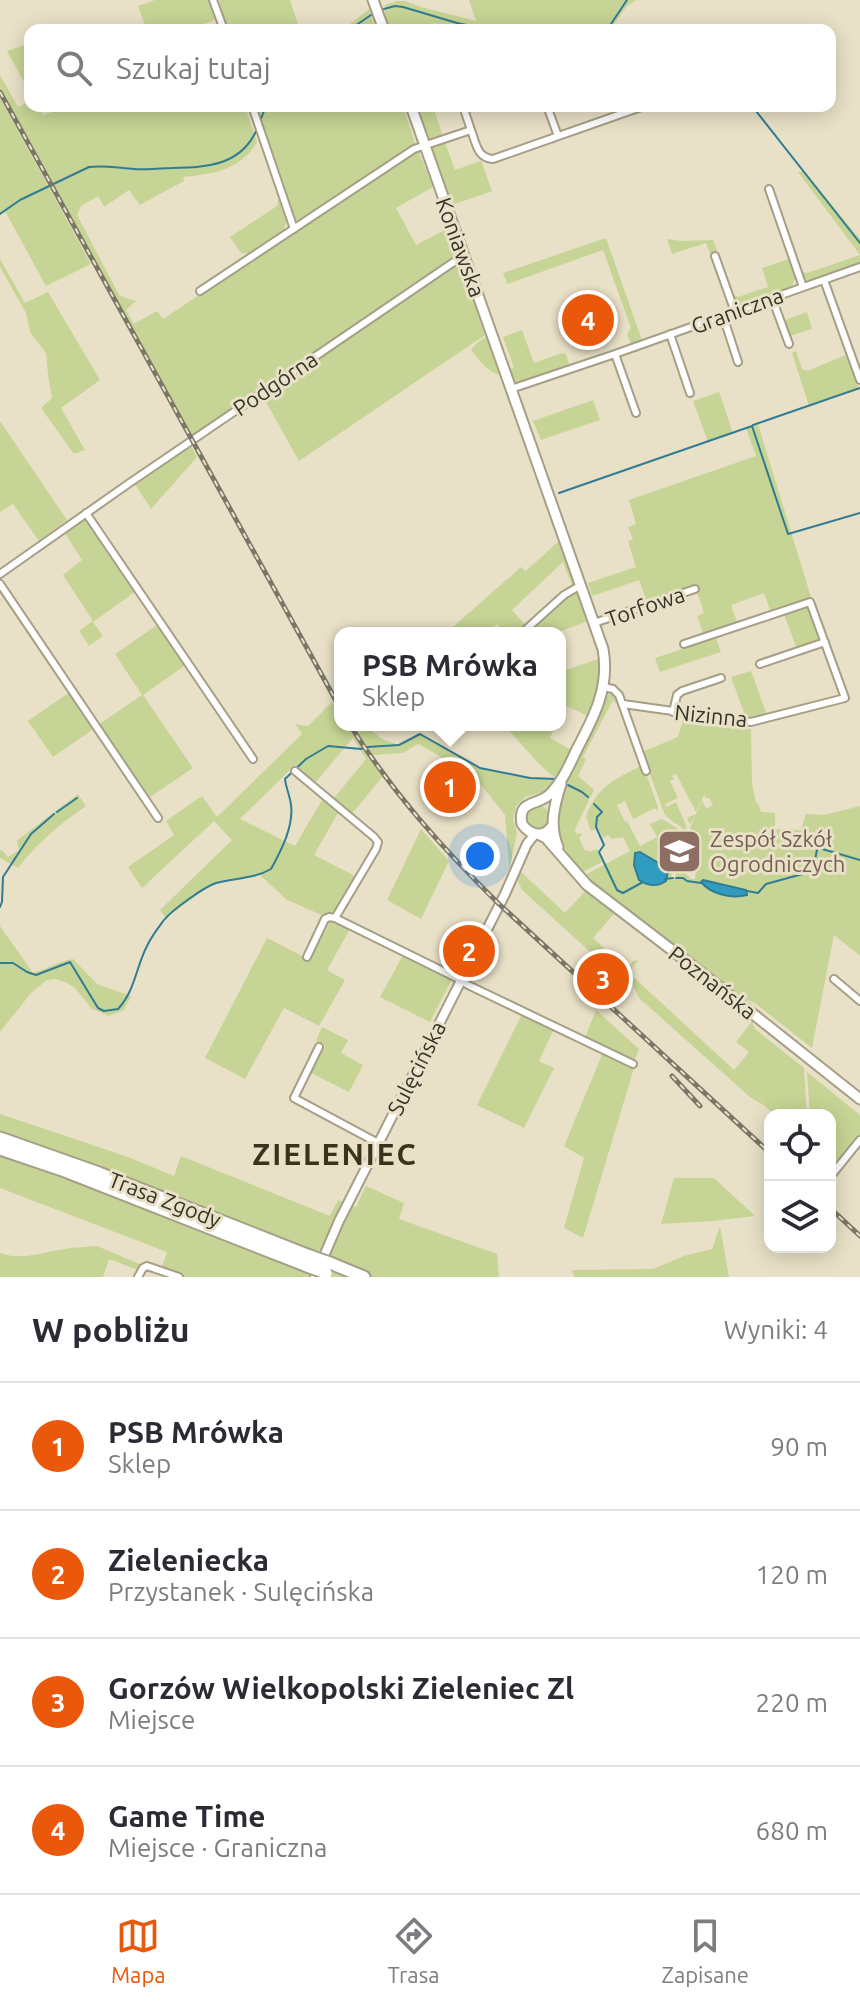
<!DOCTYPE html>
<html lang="pl">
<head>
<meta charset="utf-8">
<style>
	body { margin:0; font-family:Ubuntu,sans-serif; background:#f7f7f7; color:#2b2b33 }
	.controls { position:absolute; right:24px; bottom:24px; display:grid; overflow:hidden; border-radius:16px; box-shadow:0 4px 20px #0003 }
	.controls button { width:72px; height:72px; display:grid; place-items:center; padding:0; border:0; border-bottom:2px solid #e1e1e2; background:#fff; color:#2b2b33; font:40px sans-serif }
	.you { position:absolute; left:480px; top:856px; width:28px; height:28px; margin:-20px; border:6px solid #fff; border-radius:50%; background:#1a73e8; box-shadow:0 0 0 12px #1a73e833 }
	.badge { display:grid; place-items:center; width:52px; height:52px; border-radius:50%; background:#ea580c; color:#fff; font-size:26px; font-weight:700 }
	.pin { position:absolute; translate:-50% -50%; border:4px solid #fff; box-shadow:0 2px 8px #0006 }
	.popup { position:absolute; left:334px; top:627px; width:232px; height:104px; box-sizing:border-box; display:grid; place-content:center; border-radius:16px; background:#fff; filter:drop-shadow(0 2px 6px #0005); font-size:26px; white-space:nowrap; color:#7c7c81 }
	.popup b { font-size:30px; color:#2b2b33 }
	.popup::after { content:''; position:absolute; left:50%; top:100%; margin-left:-16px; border:16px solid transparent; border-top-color:#fff }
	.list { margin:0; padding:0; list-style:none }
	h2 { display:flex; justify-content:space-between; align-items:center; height:104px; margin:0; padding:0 32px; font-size:34px }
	h2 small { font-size:26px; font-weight:400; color:#7c7c81 }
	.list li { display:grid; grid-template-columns:52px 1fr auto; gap:24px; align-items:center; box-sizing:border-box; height:128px; padding:0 32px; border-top:2px solid #e1e1e2 }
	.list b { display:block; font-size:30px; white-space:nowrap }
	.list p { margin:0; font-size:26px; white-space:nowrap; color:#7c7c81 }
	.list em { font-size:26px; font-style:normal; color:#7c7c81 }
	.icon { flex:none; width:44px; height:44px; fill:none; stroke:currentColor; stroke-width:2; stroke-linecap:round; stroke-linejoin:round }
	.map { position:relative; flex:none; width:860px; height:1277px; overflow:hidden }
	.search { position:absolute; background:#fff; box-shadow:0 4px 20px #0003; left:24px; right:24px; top:24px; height:88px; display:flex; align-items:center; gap:20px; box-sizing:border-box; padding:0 28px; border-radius:16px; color:#7c7c81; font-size:30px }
	.sheet { height:616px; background:#fff }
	nav { display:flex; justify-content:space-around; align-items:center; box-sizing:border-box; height:112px; border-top:2px solid #e1e1e2; background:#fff; font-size:22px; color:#7c7c81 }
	nav a { display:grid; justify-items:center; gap:4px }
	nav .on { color:#ea580c }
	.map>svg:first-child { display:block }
	.green { fill:#c6d595 }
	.water { fill:#2f9cc0; stroke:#317c93; stroke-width:2 }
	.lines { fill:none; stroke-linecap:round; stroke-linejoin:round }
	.stream { stroke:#317c93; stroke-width:2 }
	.minor-casing { stroke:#a69e86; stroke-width:10 }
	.tertiary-casing { stroke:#a69e86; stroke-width:12 }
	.secondary-casing { stroke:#a69e86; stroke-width:13 }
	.motorway-casing { stroke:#a69e86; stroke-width:15 }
	.minor { stroke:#fff; stroke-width:6 }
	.tertiary { stroke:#fff; stroke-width:8 }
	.secondary { stroke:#fff; stroke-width:9 }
	.motorway { stroke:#fff; stroke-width:11 }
	.rail-casing { stroke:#7b7666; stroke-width:5 }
	.rail { stroke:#e9e1c7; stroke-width:2; stroke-dasharray:6; stroke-linecap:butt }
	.motorway-bridge-casing { stroke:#a69e86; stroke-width:15; stroke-linecap:butt }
	.motorway-bridge { stroke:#fff; stroke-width:11 }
	.labels { text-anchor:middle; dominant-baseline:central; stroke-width:6; stroke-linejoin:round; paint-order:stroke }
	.street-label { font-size:22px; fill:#363329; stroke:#e9e1c7 }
	.education-label { font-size:22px; fill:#785e54; stroke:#e9e1c7; text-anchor:start }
	.district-label { font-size:30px; font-weight:bold; letter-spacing:2px; fill:#39321d; stroke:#e9e1c7 }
</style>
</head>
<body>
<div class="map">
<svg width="860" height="1277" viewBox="0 0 860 1277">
	<rect width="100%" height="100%" fill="#e9e1c7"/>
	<path class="green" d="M155,0H208L215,20L201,25L203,30H147L138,6Z
		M219,0H290L300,30H228Z
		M469,0H636L627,6L611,28L613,30H447L440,29L435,23L429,26L430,30H390L385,17V5L397,1H405L421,7L476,21Z
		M369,9L376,30H312L350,24Z
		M30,43V80L24,82L7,51Z
		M0,75L18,107L30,101V106H37L43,115L70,106H245L257,142C254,147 250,153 245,157C229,172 203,175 183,177L184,181L140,205L129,190L104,207L98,196L81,206L77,215L117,291L120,296L136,301L126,310L134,324L157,311L163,319L418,150L433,187L396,208L416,245L447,229L457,255L293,371L460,262L485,335L299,461L261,393L193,437L0,87Z
		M0,98L91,264L46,286L5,211L0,214Z
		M252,106H403L415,143L400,156L304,220H297L292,217Z
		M417,106H433L443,137L430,140Z
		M445,142L455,170L481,161L492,191L452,205L433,152V147Z
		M804,171L860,239V265L809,283L800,271L807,273L860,255L798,172Z
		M278,200H281L287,220L283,232L249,254L241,253L230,237L277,206Z
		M606,238L642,340L665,333L634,345L631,344L627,334L631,328L603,250L507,284L503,273Z
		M667,239L682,241L713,240L717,251L710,253L706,243L672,254Z
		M0,259L25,303L48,292L100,380L61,408L85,450L74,454L41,408L52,398L48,374L46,353L30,332L26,313L0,267Z
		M789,259L796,276L791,288L738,308L733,294L738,297L768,287L762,268Z
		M807,312L812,329L790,336L785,320Z
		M522,330L534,363L562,353L566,354L569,364L562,370L518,383L515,381L510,369L514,368L503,337Z
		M486,337L488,341L499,375C487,371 479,360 471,350L477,343Z
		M796,351L802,369L807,371L846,355L859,389L809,406L792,353Z
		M719,392L733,433L708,442L693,401Z
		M593,400L600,420L541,440L533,421Z
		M0,421L67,520L39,541L13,504L0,512Z
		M758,424L811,597L770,610L764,593L731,605L737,622L703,633L697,616L704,613L695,586L647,602L639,580L592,596L588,583L636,567L628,541L633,539L628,527L636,524L629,500L756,456L746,428Z
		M190,444L197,457L151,509L135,484Z
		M86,516L136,591L93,622L103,636L89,646L79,631L93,621L63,575L82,560L64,532Z
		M561,539L577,585H572L563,562L512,610L527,627L520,633H506L497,624L487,633H446L521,567L526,571Z
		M577,588L586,622L556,633H526Z
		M809,606L821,637L818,642L797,649L784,614Z
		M157,625L186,665L143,695L193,768L150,797L98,725L142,695L115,654Z
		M716,638L721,652L660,672L655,658Z
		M598,659C606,680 596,697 588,716L566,706L560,716V672Z
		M751,671L767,715L746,718L731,677Z
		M70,692L95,728L53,757L28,721Z
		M610,692L615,694L618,699L616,704L613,700L583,757L586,759L578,776L594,790L575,829L576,834L581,833L582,835L579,838L585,851L589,850L590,852L597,849L602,862L581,873C539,821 563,788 589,736C596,722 601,704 610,692Z
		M332,702L340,715V725H347L382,777L352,814L334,798L366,759L353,738L315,783L295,765L240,819L295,846L322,800L338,813L314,855L355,876L334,913H328L324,916L287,900L259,874L212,884L166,918L160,910L232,840L214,821L142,888L128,867L174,835L166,821L202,796L217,817L302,734L295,724L308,726Z
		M683,720L751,729L752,784L756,803H758L761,812L775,813V829L801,830L806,814L824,815L860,806V956L834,935L812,1048L756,1004L743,998L595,885L585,875L630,851L623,837L612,839L608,835L603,838L598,828L591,831L586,817C595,788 616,778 643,765L658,807L657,811L655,808L633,819L625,801L617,805L625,822L627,821L640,846L657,837L650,824L662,819L677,828L682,836L662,847L663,862L669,865L672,874L671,878L675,879L676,875L672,864L679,860L681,863L683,862L684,864L680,867L691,879H695L697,858L686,863L685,861L702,852L690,828L695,817L690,824L687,818L696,814L702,800L706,809L713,805L709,798H706L704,795L696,812L676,774L672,776L674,779L670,781L678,798L665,804L667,807L676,802L687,828L684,830C678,823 669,821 664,813L642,752L678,737Z
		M353,725H365L382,739L399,745L420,734L480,768L530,778H555L539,764L504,725H556L550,738L570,749L573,748L556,779L545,791L525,797L516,806L513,819L517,833L510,866L509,864L505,815L474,776L418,744L403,753L373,755Z
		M78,794L86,806C59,825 38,842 18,868L0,858V850H2L8,857L19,850L17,841L19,839Z
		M525 817a12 12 0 1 1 24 0a12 12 0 1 1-24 0Z
		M421,829L449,861L421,919L387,900Z
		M520,871L565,913L589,887L618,909L593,938L623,966L619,968L611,967L597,958L522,890L517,879Z
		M331,920L350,929L327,970L345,980L319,1026L284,1008L245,1079L205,1058L267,938L310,960Z
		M0,926L33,973C47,969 59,961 73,959L97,984L131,996L124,1010L109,1016L92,1009L75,988L67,983L56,979L47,980L31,993L0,1032Z
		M403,955L452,979L430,1022L380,997Z
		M639,960L628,972L734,1070L749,1052L736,1042L752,1021L755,1029L804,1068L807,1115H775L765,1106L750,1097L639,998L626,970L633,961Z
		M596,1010L639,1049L633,1064L628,1063L634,1068L583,1238L564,1228L584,1158L564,1146L604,1050L584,1040Z
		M522,1014L554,1029L539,1061L554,1068L524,1128L477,1105Z
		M322,1027L348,1040L341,1053L363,1065L349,1092L311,1073L325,1046L316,1041Z
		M807,1072L860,1115V1135L830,1171V1115H810Z
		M0,1114L128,1157L174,1176L181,1156L330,1216L338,1200L356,1207L366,1186L404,1203L399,1219L497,1254L499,1277H180L161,1270L167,1252L0,1188Z
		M674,1178H714L755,1216L713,1221L661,1224Z
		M720,1226L729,1277H574L572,1270L653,1269L684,1256L712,1249Z
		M97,1246L144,1266L138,1270L109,1259L103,1277H0V1253C20,1261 44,1252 64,1249C75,1247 86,1247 97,1246Z"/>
	<path class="water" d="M640,852L662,865L668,872L666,881C658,887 648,886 639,880L634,865L635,853Z
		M703,880L746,890L747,895C731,899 711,894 701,882Z"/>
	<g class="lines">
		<path class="stream" d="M380,10L395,6L403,7L457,23L491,30
			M349,30L374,13
			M607,30L627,0
			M752,106L860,243
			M260,121L266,106
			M0,214L20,200L89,167C104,165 119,168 134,169C146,170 159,168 172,168C208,167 242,166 258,127
			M753,425L860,388
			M559,493L752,426L788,534L860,513
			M568,785L582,792L588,797
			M594,804L602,812L597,817L596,827L604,845L599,852L617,890L623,893L643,882
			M57,812L77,798
			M676,878H683L687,881L701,883
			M665,879L673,878
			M747,891L758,893L766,884L810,872L813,869L817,850L819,848L860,860
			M0,907L2,902L3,877L31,834L54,814
			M0,963H13L27,972L36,975L70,962L98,1008L104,1011L118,1009C135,991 136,967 147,946C151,937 158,928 164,920C172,910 204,887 216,883C234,878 254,879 271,869C281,851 294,826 291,805C290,796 286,788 285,779L306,759L328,746L361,749L367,747L399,745L420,734L480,768L530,778L557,779"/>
		<defs>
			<path id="minor" d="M213,0L224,30
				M252,106L294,229
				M463,106L471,130
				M547,106L558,136
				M769,189L803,287
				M715,256L735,312
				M824,280L860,380
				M200,291L414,149L471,130C476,143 477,158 493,159L644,106
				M772,298L789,344
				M723,316L738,362
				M670,334L690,393
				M615,354L636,413
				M511,389L615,354L860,267
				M86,513L253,759
				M0,574L128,484L464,255
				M0,584L158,818
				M594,623L695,589
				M522,633L564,595L581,585
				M760,664L825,642
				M604,687L613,689L619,695L646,771
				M623,704L751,722L845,698L810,602L684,644
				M673,712L677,695L682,691L721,678
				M295,771L374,837L378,842L376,849L335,918L457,978L468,985L633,1064
				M307,957L325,919L329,917L335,918
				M834,979L860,1001
				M319,1047L294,1098L378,1143
				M830,1177L860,1140
				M138,1277L143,1268L147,1266L179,1277"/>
			<path id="tertiary" d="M315,1277L339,1221L505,894L527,844L535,834"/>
			<path id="secondary" d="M373,0L384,30
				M411,106L603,649C610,687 594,717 577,749C570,764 563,780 552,792C540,807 517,798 522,824C530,835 543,839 552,826
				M538,834L546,838L587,885L694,967L860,1099
				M558,847C549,826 554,806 561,784"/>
			<path id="motorway" d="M0,1138L99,1173L310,1256
				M0,1149L62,1170L307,1266
				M330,1263L364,1277"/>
		</defs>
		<use href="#minor" class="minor-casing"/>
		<use href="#tertiary" class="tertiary-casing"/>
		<use href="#secondary" class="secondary-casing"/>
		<use href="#motorway" class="motorway-casing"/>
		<use href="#minor" class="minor"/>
		<use href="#tertiary" class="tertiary"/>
		<use href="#secondary" class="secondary"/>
		<use href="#motorway" class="motorway"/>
		<defs>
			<path id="rail" d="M0,92L340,708
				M350,725C392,792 443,849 499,904L770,1153
				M672,1076L700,1106
				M830,1208L860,1236"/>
		</defs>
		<use href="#rail" class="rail-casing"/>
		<use href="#rail" class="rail"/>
		<defs>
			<path id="motorway-bridge" d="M310,1256L330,1263
				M307,1266L326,1273"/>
		</defs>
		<use href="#motorway-bridge" class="motorway-bridge-casing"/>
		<use href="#motorway-bridge" class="motorway-bridge"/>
	</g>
	<defs>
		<symbol id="school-square" viewBox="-11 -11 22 22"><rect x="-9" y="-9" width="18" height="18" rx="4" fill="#8d6e63" stroke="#e9e1c7"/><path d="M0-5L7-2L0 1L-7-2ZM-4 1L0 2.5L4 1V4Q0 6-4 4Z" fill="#fff"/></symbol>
	</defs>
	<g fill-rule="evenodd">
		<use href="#school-square" x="654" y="826" width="51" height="51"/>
	</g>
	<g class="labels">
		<g class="street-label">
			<text transform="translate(461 247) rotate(70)">Koniawska</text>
			<text transform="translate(737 310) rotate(-20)">Graniczna</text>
			<text transform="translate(275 383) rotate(-34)">Podgórna</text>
			<text transform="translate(645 606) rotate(-19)">Torfowa</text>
			<text transform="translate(711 715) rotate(6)">Nizinna</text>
			<text transform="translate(713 982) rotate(38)">Poznańska</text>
			<text transform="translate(416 1068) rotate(-63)">Sulęcińska</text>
			<text transform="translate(165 1199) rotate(21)">Trasa Zgody</text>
		</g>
		<g class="education-label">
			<text x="710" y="838">Zespół Szkół<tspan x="710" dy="25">Ogrodniczych</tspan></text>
		</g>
		<g class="district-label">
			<text x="335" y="1154">ZIELENIEC</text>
		</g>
	</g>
</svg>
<div class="controls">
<button><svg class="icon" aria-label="locate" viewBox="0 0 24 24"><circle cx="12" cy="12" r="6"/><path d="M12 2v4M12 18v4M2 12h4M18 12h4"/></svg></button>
<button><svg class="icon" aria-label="layers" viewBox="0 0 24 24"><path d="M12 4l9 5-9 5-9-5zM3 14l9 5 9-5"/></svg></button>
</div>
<div class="you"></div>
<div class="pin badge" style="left:450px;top:787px">1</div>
<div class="popup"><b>PSB Mrówka</b>Sklep</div>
<div class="pin badge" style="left:469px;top:951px">2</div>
<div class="pin badge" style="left:603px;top:979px">3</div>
<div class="pin badge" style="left:588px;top:320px">4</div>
<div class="search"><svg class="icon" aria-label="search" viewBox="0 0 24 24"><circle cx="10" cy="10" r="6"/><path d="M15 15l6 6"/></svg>Szukaj tutaj</div>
</div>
<section class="sheet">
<h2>W pobliżu<small>Wyniki: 4</small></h2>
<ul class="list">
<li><span class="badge">1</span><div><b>PSB Mrówka</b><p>Sklep</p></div><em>90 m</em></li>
<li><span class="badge">2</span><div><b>Zieleniecka</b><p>Przystanek · Sulęcińska</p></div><em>120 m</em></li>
<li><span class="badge">3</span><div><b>Gorzów Wielkopolski Zieleniec Zl</b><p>Miejsce</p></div><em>220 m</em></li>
<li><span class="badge">4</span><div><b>Game Time</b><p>Miejsce · Graniczna</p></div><em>680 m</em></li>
</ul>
</section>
<nav>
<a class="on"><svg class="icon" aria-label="map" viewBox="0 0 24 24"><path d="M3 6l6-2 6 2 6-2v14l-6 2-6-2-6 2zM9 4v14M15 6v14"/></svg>Mapa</a>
<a><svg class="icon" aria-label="directions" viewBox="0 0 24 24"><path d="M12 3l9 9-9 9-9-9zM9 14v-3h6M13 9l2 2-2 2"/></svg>Trasa</a>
<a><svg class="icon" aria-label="saved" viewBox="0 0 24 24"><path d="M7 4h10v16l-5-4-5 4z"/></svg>Zapisane</a>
</nav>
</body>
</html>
